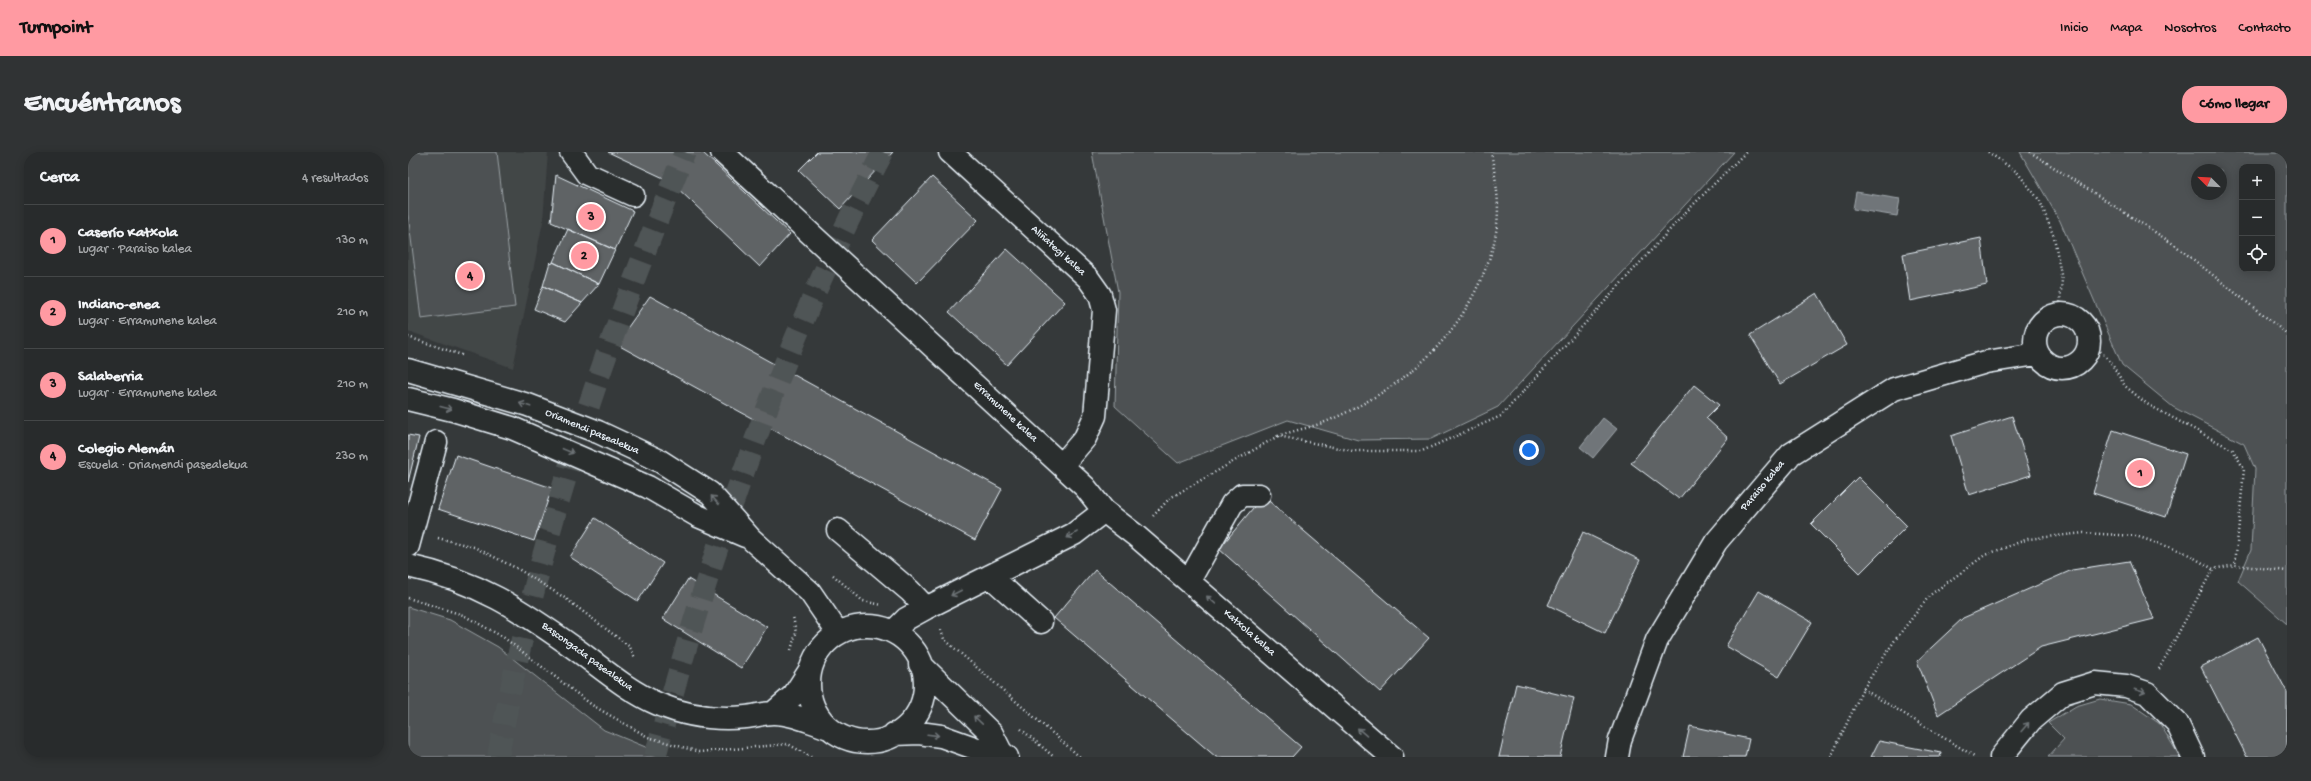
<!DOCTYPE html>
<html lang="es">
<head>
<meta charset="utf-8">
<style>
	body { margin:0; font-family:"Gochi Hand",sans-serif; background:#303334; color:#f1f3f6 }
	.controls { position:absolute; right:12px; top:12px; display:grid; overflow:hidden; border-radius:8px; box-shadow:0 2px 10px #0003 }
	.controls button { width:36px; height:36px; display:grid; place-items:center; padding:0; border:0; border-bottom:1px solid #444748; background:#282b2c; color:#f1f3f6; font:20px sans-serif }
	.compass { position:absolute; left:1783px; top:12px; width:36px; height:36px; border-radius:50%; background:#282b2c; box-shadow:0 2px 10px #0003; rotate:294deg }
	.you { position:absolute; left:1121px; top:298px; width:14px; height:14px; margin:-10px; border:3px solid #fff; border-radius:50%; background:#1a73e8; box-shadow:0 0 0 6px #1a73e833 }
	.badge { display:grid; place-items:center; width:26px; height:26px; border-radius:50%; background:#ff9aa2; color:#111; font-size:13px; font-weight:700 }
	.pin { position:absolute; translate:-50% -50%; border:2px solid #fff; box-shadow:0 1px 4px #0006 }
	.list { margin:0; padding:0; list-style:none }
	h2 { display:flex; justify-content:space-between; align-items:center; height:52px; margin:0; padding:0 16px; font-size:17px }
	h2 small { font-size:13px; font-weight:400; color:#a5a7a9 }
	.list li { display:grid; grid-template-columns:26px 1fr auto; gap:12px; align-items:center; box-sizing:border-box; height:72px; padding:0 16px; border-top:1px solid #444748 }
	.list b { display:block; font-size:15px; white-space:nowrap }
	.list p { margin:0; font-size:13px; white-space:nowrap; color:#a5a7a9 }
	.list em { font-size:13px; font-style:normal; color:#a5a7a9 }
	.icon { flex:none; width:22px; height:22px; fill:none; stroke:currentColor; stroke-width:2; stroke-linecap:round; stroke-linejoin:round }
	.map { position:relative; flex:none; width:1879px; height:605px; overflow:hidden; border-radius:16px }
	header { display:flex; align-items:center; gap:24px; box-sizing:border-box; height:56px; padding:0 20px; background:#ff9aa2; color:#111 }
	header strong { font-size:19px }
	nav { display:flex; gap:22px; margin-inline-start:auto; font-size:14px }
	.intro { display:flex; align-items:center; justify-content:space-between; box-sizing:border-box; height:96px; padding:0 24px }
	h1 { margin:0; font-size:28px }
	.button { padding:10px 18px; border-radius:16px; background:#ff9aa2; color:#111; font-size:14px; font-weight:700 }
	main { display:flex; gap:24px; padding:0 24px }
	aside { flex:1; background:#282b2c; border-radius:16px; box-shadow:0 2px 10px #0003 }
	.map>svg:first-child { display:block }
	.built { fill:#424647 }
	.green { fill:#4d5152; stroke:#9aa1a5; fill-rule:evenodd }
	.water { fill:#707579; stroke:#a0a7ac }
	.building { fill:#5f6365; stroke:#e8f1f8 }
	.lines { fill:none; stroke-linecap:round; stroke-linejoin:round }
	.highway-tunnel { stroke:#505556; stroke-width:22; stroke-dasharray:22 11; stroke-linecap:butt }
	.minor-casing { stroke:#e8f1f8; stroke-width:25 }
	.path { stroke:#e8f1f8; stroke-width:2.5; stroke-dasharray:1 3; stroke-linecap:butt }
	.minor { stroke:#2a2d2e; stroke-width:22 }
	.oneway { stroke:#6c7275 }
	.labels { text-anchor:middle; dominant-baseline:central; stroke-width:3; stroke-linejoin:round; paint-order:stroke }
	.street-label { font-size:11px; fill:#e8f1f8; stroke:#2a2d2e }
</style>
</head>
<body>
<header>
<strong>Turnpoint</strong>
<nav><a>Inicio</a><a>Mapa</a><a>Nosotros</a><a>Contacto</a></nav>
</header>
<div class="intro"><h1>Encuéntranos</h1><a class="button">Cómo llegar</a></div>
<main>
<aside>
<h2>Cerca<small>4 resultados</small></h2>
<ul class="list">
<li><span class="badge">1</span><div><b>Caserío Katxola</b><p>Lugar · Paraiso kalea</p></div><em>130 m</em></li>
<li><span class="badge">2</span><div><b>Indiano-enea</b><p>Lugar · Erramunene kalea</p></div><em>210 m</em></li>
<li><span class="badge">3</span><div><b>Salaberria</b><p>Lugar · Erramunene kalea</p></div><em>210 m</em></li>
<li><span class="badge">4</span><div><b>Colegio Alemán</b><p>Escuela · Oriamendi pasealekua</p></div><em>230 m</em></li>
</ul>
</aside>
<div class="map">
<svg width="1879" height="605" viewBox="0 0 1879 605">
	<rect width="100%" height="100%" fill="#35393a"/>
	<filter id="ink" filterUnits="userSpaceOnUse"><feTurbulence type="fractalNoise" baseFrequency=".025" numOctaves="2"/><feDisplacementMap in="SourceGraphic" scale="8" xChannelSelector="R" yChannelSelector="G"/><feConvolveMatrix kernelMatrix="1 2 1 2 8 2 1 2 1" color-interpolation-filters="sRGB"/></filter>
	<g filter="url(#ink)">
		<path class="built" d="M0,0H140L135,70L105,216L0,179Z"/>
		<path class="green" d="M0,0H89L107,155L13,167L0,62Z
			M684,0H1326L1090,255L1023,287L950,288L880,268L770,311L707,254L710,140Z
			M1612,0H1879V472L1830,429L1843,398L1847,317L1836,292L1765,255L1714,213L1652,69ZM1834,15H1864V117H1834ZM1789,18H1813V42H1789Z
			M0,455L42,468L90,495L196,578L262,605H0Z
			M1692,547L1723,552L1752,572L1772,605H1640L1656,587L1640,571L1668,554Z"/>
		<path class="water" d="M1448,40L1492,47L1489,64L1445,57Z
			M1195,266L1209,277L1185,306L1172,295Z"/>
		<path class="building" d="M200,0H294L382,82L352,115L262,29Z
			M409,0H485L432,57L391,18Z
			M148,23L225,59L207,98L143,70Z
			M524,25L570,68L509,131L464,88Z
			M160,77L207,98L191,132L145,110Z
			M1573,86L1579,133L1502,149L1495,102Z
			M599,97L657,150L599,213L541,160Z
			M142,110L144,112L145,110L191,132L174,151L135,134Z
			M135,134L174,151L157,170L126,157Z
			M1409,141L1439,193L1372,232L1342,183Z
			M242,144L594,337L567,388L208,192Z
			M1286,233L1311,253L1298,266L1320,286L1271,347L1223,311Z
			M1604,264L1623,323L1561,343L1543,284Z
			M1705,278L1778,302L1758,365L1685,341Z
			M0,283L11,285L0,330Z
			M48,303L144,336L126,389L30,357Z
			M1450,325L1499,374L1452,421L1403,372Z
			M855,344L1021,486L972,540L811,397Z
			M187,366L255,411L230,449L162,405Z
			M1175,380L1232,408L1197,481L1140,453Z
			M1721,409L1746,467L1633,495L1530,563L1509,509L1555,466L1664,418Z
			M687,418L893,595L884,605H808L646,466Z
			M280,427L359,475L333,516L255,467Z
			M1351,439L1404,470L1371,525L1318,494Z
			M1850,485L1879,540V605H1839L1793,515Z
			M1108,532L1166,546L1152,605H1091Z
			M1282,574L1341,587L1337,605H1275Z
			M1471,589L1533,601L1532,605H1463Z"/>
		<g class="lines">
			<path class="highway-tunnel" d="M90,605C126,396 196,195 277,0
				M247,605C303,397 374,192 475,0"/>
			<defs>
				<path id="minor" d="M163,0L179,22L225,43
					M314,0L677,335L696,359L727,383L984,605
					M542,0L680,126L692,143L696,158L687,264L677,286L654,313
					M1627 189a27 27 0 1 1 54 0a27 27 0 1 1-54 0Z
					M0,218L120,253L190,280L252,309L302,341L343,387L402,440L430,481
					M0,247L45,258L104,276L240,335L290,364L337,384
					M430,378L502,439L518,456
					M0,394L28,290
					M0,414C70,429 112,457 169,498C195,517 220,539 250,552C278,564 308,568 338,565C347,564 357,561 365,561C384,561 403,570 421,576
					M582,424L633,470
					M781,429L824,352L834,343H851
					M401 532a58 58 0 1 1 116 0a58 58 0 1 1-116 0Z
					M485,480L498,467L518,456L666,382L696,359
					M512,512L584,582L593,600L599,605
					M365,561L386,543L402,518
					M486,582L511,581L533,584L575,599L593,600
					M1209,605L1212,588L1249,488L1308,390L1383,302L1486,237L1578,210L1629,202
					M1593,605L1623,568L1655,541L1687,531L1718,534L1739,541L1769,571L1785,605"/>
			</defs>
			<use href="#minor" class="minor-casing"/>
			<path class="path" d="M1580,0L1609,20L1632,49L1646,85L1654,128L1651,162
				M1622,0L1767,93L1879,182
				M0,185L54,203
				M1681,188L1702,209L1717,234L1739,252L1825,298L1836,317L1827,413
				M870,284C887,278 906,275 922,268C985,240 1037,201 1068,138C1078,117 1087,96 1089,72C1092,48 1087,24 1083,0
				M745,364L762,346L870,284L945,299H1014L1093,264L1277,61L1338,0
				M30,386L66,395L110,417L157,446L222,495L227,506
				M425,423L455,449L474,453
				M0,446L55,463L95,485L184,553L240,585L291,600L380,592L403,605
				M533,478L536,487L672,605
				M383,498L388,481L385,464
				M1751,517L1805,417
				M1455,537L1566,604
				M613,577L646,605
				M1423,605L1455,537L1487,488L1522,443L1577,403L1620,387L1676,381L1728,384L1776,400L1805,417L1827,413L1879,419"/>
			<use href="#minor" class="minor"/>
		</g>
		<defs><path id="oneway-shaft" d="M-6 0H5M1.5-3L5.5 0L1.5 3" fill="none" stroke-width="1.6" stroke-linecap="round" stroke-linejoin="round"/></defs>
		<g class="oneway">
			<use href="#oneway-shaft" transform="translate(117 253) rotate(-162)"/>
			<use href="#oneway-shaft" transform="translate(38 256) rotate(14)"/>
			<use href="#oneway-shaft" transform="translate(160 299) rotate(23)"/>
			<use href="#oneway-shaft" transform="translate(307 348) rotate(-132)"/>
			<use href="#oneway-shaft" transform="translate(664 383) rotate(150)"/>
			<use href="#oneway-shaft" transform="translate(548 441) rotate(153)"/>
			<use href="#oneway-shaft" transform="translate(803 448) rotate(-139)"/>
			<use href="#oneway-shaft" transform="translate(1732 539) rotate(17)"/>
			<use href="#oneway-shaft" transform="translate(570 568) rotate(-136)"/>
			<use href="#oneway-shaft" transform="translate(1617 575) rotate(-50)"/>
			<use href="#oneway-shaft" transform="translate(954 580) rotate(-139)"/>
			<use href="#oneway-shaft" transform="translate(525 583) rotate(7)"/>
		</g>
	</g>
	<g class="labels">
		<g class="street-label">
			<text transform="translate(650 99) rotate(42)">Aliñategi kalea</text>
			<text transform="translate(597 260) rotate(43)">Erramunene kalea</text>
			<text transform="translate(184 280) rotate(23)">Oriamendi pasealekua</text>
			<text transform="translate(1355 334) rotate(-50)">Paraiso kalea</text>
			<text transform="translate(841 481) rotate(41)">Katxola kalea</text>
			<text transform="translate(179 505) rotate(36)">Bascongada pasealekua</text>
		</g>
	</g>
</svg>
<div class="controls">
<button>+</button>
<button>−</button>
<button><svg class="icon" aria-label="locate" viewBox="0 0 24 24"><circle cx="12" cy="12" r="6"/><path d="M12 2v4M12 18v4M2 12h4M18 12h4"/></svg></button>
</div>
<svg class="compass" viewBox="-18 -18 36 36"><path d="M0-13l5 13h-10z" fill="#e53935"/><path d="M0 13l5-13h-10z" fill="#a5a7a9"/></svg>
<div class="you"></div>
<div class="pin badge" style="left:1732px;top:321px">1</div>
<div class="pin badge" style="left:176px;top:104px">2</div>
<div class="pin badge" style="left:183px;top:65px">3</div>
<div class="pin badge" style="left:62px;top:124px">4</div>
</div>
</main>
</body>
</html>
